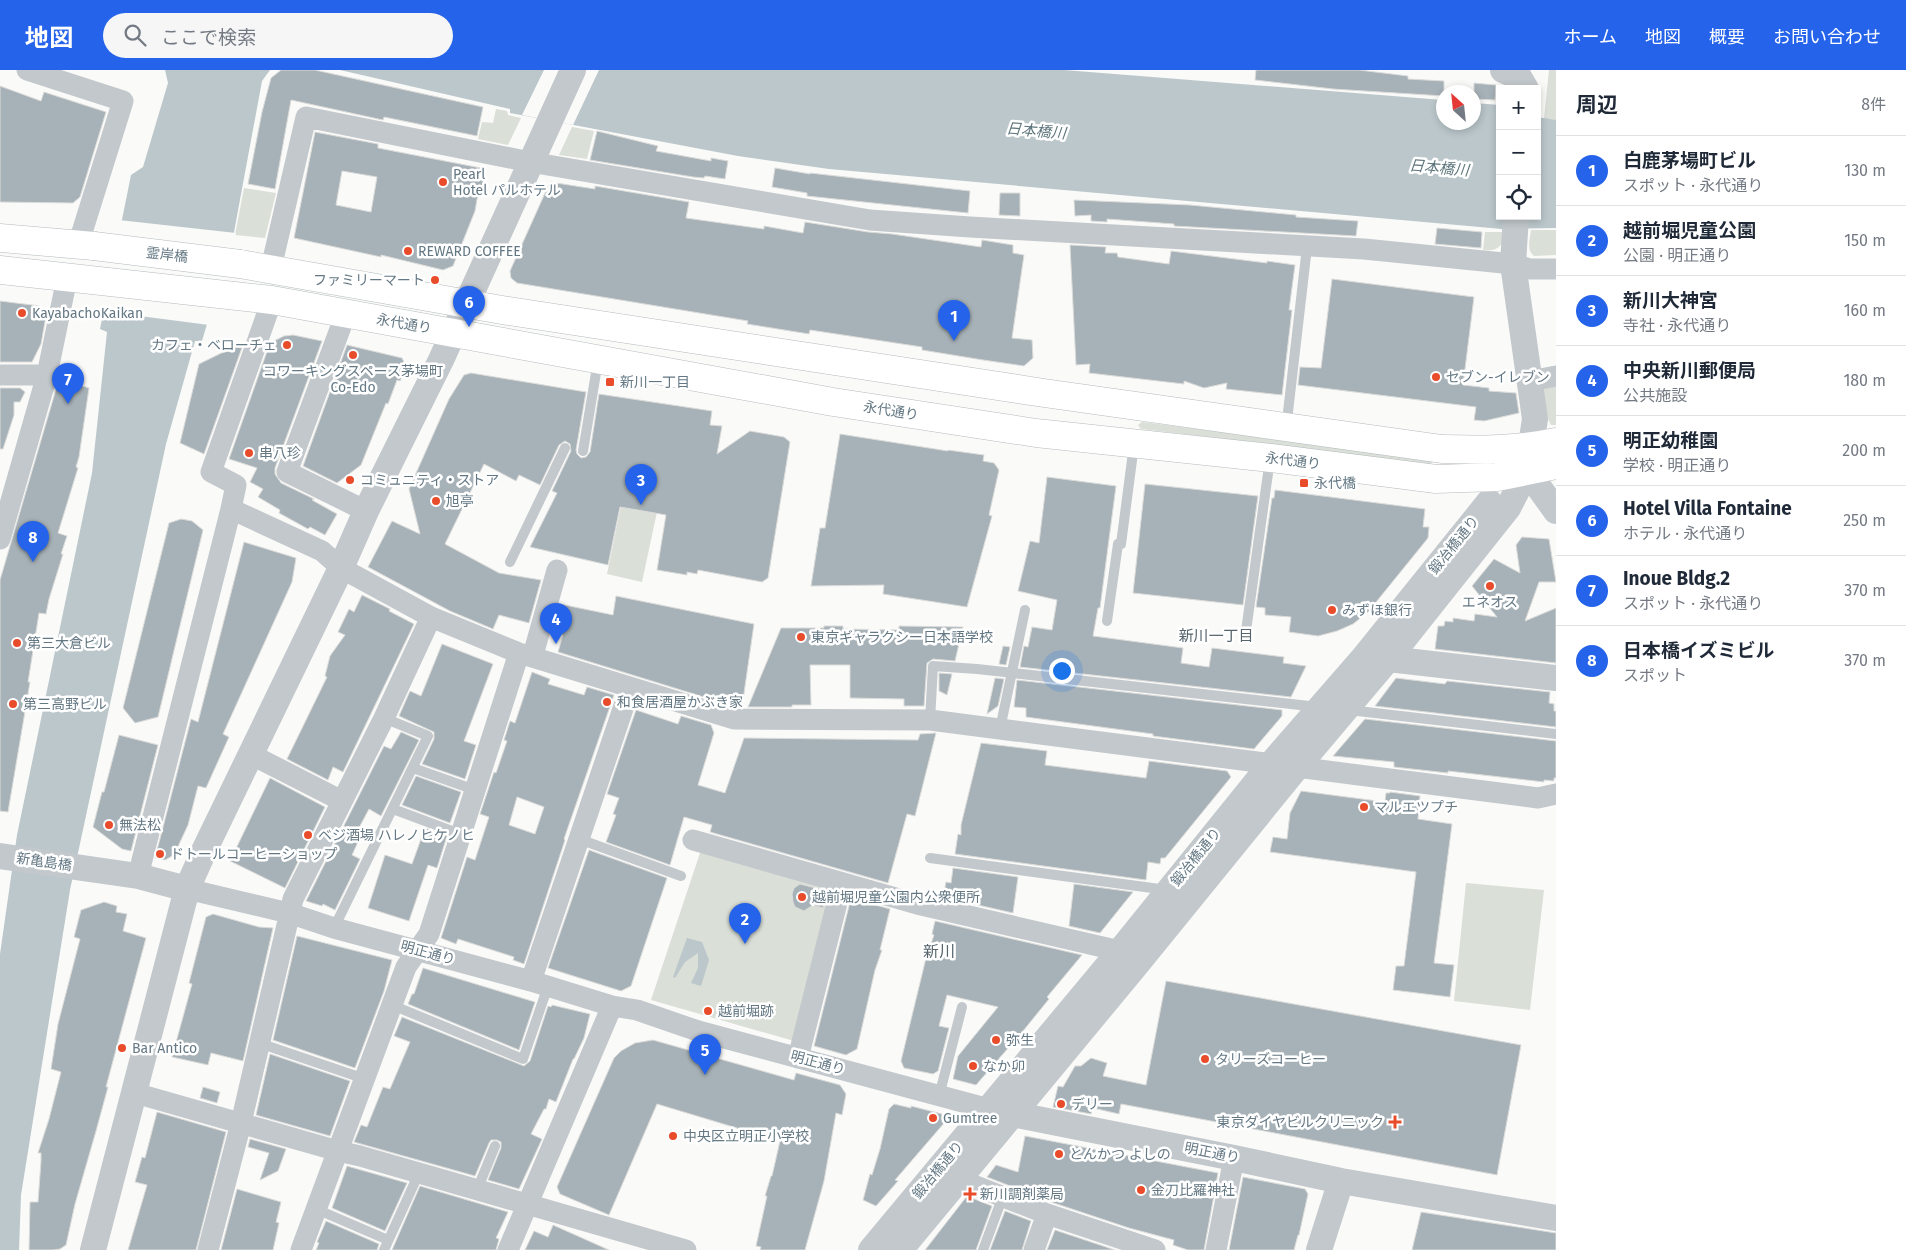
<!DOCTYPE html>
<html lang="ja">
<head>
<meta charset="utf-8">
<style>
	body { margin:0; font-family:"Fira Sans","Noto Sans JP",sans-serif; background:#f6f6f7; color:#1f2937 }
	.controls { position:absolute; right:15px; top:15px; display:grid; overflow:hidden; border-radius:0px; box-shadow:0 2px 8px #0003 }
	.controls button { width:45px; height:45px; display:grid; place-items:center; padding:0; border:0; border-bottom:1px solid #e0e1e3; background:#fff; color:#1f2937; font:25px sans-serif }
	.compass { position:absolute; left:1436px; top:15px; width:45px; height:45px; border-radius:50%; background:#fff; box-shadow:0 2px 8px #0003; rotate:333deg }
	.you { position:absolute; left:1061px; top:600px; width:18px; height:18px; margin:-12px; border:4px solid #fff; border-radius:50%; background:#1a73e8; box-shadow:0 0 0 8px #1a73e833 }
	.badge { display:grid; place-items:center; width:32px; height:32px; border-radius:50%; background:#2563eb; color:#fff; font-size:16px; font-weight:700 }
	.pin { position:absolute; translate:-50% -41px; filter:drop-shadow(0 1px 2px #0008) }
	.pin::after { content:''; position:absolute; top:26px; width:18px; height:15px; background:inherit; clip-path:polygon(0 0,100% 0,50% 100%) }
	.list { margin:0; padding:0; list-style:none }
	h2 { display:flex; justify-content:space-between; align-items:center; height:65px; margin:0; padding:0 20px; font-size:21px }
	h2 small { font-size:16px; font-weight:400; color:#747a83 }
	.list li { display:grid; grid-template-columns:32px 1fr auto; gap:15px; align-items:center; box-sizing:border-box; height:70px; padding:0 20px; border-top:1px solid #e0e1e3 }
	.list b { display:block; font-size:19px; white-space:nowrap }
	.list p { margin:0; font-size:16px; white-space:nowrap; color:#747a83 }
	.list em { font-size:16px; font-style:normal; color:#747a83 }
	.icon { flex:none; width:28px; height:28px; fill:none; stroke:currentColor; stroke-width:2; stroke-linecap:round; stroke-linejoin:round }
	.map { position:relative; flex:none; width:1556px; height:1180px; overflow:hidden }
	header { display:flex; align-items:center; gap:30px; box-sizing:border-box; height:70px; padding:0 25px; background:#2563eb; color:#fff }
	header strong { font-size:24px }
	nav { display:flex; gap:28px; margin-inline-start:auto; font-size:18px }
	.search { width:350px; height:45px; background:#f6f6f7; display:flex; align-items:center; gap:12px; box-sizing:border-box; padding:0 18px; border-radius:28px; color:#747a83; font-size:19px }
	main { display:flex }
	aside { flex:1; background:#fff }
	.map>svg:first-child { display:block }
	.green { fill:#dadfd7 }
	.water { fill:#bbc7cb }
	.pier { fill:#fafaf8 }
	.building { fill:#a7b2b8; stroke:#dcdcda; fill-rule:evenodd }
	.lines { fill:none; stroke-linecap:round; stroke-linejoin:round }
	.primary-casing { stroke:#b4bbbe; stroke-width:29 }
	.service { stroke:#c3c8cc; stroke-width:10 }
	.minor { stroke:#c3c8cc; stroke-width:21 }
	.tertiary { stroke:#c3c8cc; stroke-width:26 }
	.primary { stroke:#fff; stroke-width:28 }
	.primary-bridge-casing { stroke:#b4bbbe; stroke-width:29; stroke-linecap:butt }
	.primary-bridge { stroke:#fff; stroke-width:28 }
	.poi-dot { fill:#e84c2a; stroke:#fff; stroke-width:2 }
	.labels { text-anchor:middle; dominant-baseline:central; stroke-width:5; stroke-linejoin:round; paint-order:stroke }
	.poi-label { font-size:14px; fill:#647884; stroke:#fff; text-anchor:start }
	.street-label { font-size:14px; fill:#647884; stroke:#fff }
	.water-label { font-size:15px; font-style:italic; fill:#5f767d; stroke:#fff }
	.neighbourhood-label { font-size:15px; fill:#56656e; stroke:#fff }
	.quarter-label { font-size:16px; fill:#56656e; stroke:#fff }
</style>
</head>
<body>
<header>
<strong>地図</strong>
<div class="search"><svg class="icon" aria-label="search" viewBox="0 0 24 24"><circle cx="10" cy="10" r="6"/><path d="M15 15l6 6"/></svg>ここで検索</div>
<nav><a>ホーム</a><a>地図</a><a>概要</a><a>お問い合わせ</a></nav>
</header>
<main>
<div class="map">
<svg width="1556" height="1180" viewBox="0 0 1556 1180">
	<rect width="100%" height="100%" fill="#fafaf8"/>
	<path class="green" d="M1549,0H1556V50L1544,49Z
		M496,39L507,41L508,45L521,48L508,75L478,69L482,52L493,53Z
		M572,57L594,61L587,89L559,85Z
		M244,118L276,123L265,168L235,165Z
		M1531,160H1556V185L1534,186C1526,180 1530,169 1531,160Z
		M1485,162H1507C1502,176 1498,182 1483,180Z
		M1556,313V355H1551L1548,349L1542,316Z
		M1142,352L1431,388L1433,392L1430,394L1141,359L1138,355Z
		M627,406L663,414L642,512L607,504Z
		M702,777L834,817L794,971L651,930Z
		M1466,813L1544,820L1530,940L1454,931Z"/>
	<path class="water" d="M165,0H270L262,11L234,162L202,271H195L166,374L70,820L21,1125L19,1180H0V884L17,765L92,403L107,262L100,259L131,105L143,97L168,13Z
		M340,0H1064L1443,30L1444,52H1474V33L1500,35V146H1537V47L1556,50V158L1502,159L829,99L738,86L510,43V39Z
		M687,868L702,872L709,890L701,916L691,913L698,898V883L685,892L675,908L673,907Z"/>
	<path class="pier" d="M544,0H599L573,55L522,45Z
		M119,150L236,163L209,255L101,241Z"/>
	<path class="building" d="M281,0H315L483,37L477,66L384,47L383,50L291,30L275,119L248,114L262,42L271,8Z
		M1256,0H1359L1408,6V9L1444,11V26L1333,19L1255,10Z
		M1474,13L1496,15L1495,30L1474,29Z
		M0,16L41,31L44,22L106,42L80,127L73,133L0,132Z
		M597,61L658,76L656,81L711,91V88L728,91L725,109L705,106L704,108L693,107L590,90Z
		M315,62L378,74V78L486,99L482,119L479,118L475,141L453,196L443,200L381,185V187L294,168ZM342,101L377,107L371,142L336,135Z
		M775,98L810,104V103L970,121L968,143L807,126V123L772,117Z
		M550,112L595,119V116L689,132L686,148L764,159V156L803,163L805,152L868,162L892,164L981,177L982,170L1013,175V183L1024,185L1012,268L1032,270L1033,288L1024,296L983,290L922,280V277L810,260L809,264L747,254L748,251L517,213L511,208L510,201Z
		M1000,123H1020V146L999,145Z
		M1074,130L1190,135L1296,145V147L1358,151L1356,166L1174,156V154L1107,149V152L1091,151V145L1075,146Z
		M1437,158L1482,162L1481,178L1435,174Z
		M1070,175L1106,177L1105,183H1117L1118,187L1169,194L1171,181L1267,193V191L1295,195L1289,240H1292L1282,325L1226,319L1227,313L1204,318L1184,311V314L1089,303L1090,294L1076,295Z
		M1332,209L1474,227L1463,315L1489,318V321L1516,323L1519,343L1484,351L1474,350L1476,337L1298,315L1300,297L1321,298Z
		M0,231L40,236L46,246L41,274L32,292H0Z
		M293,265L322,271L275,398V404L281,413L314,429L312,430L337,444L325,465L310,457L308,459L279,443L280,440L258,427L263,419L250,412L257,398L229,389L270,273L284,266Z
		M244,272L204,384L180,373L199,294Z
		M347,275L402,288L407,298L400,311L397,310L388,334L386,333L361,395L337,413L303,396Z
		M471,303L586,322L576,380L577,384L581,388L586,387L590,382L599,324L712,341L710,355L722,356L717,384L750,361L784,367L790,372L768,508L762,512L698,500L697,504L687,502V505L657,500L666,445L620,437L608,495L530,477L557,423L552,421L571,381L570,374L565,371L559,375L540,415L519,405L516,411L484,394L445,474L499,503L541,510L529,553L499,545L493,559L450,541L368,497L392,451L420,464L409,419L449,329L464,305Z
		M59,309L89,318L79,387L76,397L78,398L58,463L67,466L61,484H63L49,529L46,544L39,543L28,612H30L8,742L0,741V510Z
		M0,318H20L25,322L20,332H14V345L3,379H0Z
		M840,364L948,381V380L984,385L983,391L994,393L999,400L989,445L992,446L967,537L883,524L884,515L811,516L820,458H825Z
		M1047,407L1116,416L1100,538H1098L1093,566L1183,578L1181,593L1209,597L1212,578L1284,587L1283,593L1306,596L1291,627L1020,597L1024,576L1028,577L1032,557L1052,560L1057,530L1018,521L1030,471L1039,473Z
		M1145,414L1258,426L1243,535L1133,523Z
		M1275,420L1425,439L1423,457H1429L1428,468L1368,542L1353,554L1337,561L1318,566L1289,562L1291,547L1265,545V538L1256,537L1272,428H1274Z
		M181,449L192,451L203,460L158,647L135,653L123,638L169,453Z
		M1522,467L1549,469L1556,512H1539L1525,551L1556,538V593L1435,579L1438,556H1444L1445,551L1453,552V548L1474,551L1475,544L1497,547L1472,516L1494,489L1520,503L1516,475Z
		M244,472L296,488L292,512L223,664L229,667L206,718L198,716L188,755L174,785L165,790L155,788L191,649L198,652Z
		M362,525L390,539L389,541L414,554L343,702L333,697L328,710L287,689L327,607L325,606L330,586L345,565L338,562L349,539L354,542Z
		M616,526L754,554L742,637H736L558,582L563,565L553,561L560,534L613,545Z
		M824,556H843V559L899,560V556L963,557L955,591L933,589L927,593L924,636H904V629L850,628V595H810L811,635H792V637H748L781,558H824Z
		M442,574L493,594L464,671L476,675L465,709L422,694L434,669V662L399,646L410,621L421,626Z
		M1003,576L1010,577L1006,595L999,594Z
		M532,602L550,609L548,614L584,625L587,617L614,625L564,769L565,770L524,894L513,890L514,887L458,869L456,874L441,868L467,787L475,790L489,747L480,744L494,702L496,703L507,671L504,670L510,651L515,653ZM517,727L544,737L535,764L509,755Z
		M939,603L952,604L947,625L939,621Z
		M995,608L1004,609L998,636L987,644Z
		M1396,608L1445,614L1447,611L1550,622L1549,633L1554,634V641H1556V657L1375,636Z
		M1017,610L1282,640V646L1254,679L1153,666V664L1026,647V638L1014,637Z
		M636,640L678,654L681,646L711,655L714,663L698,715L725,723L744,668L918,670L920,664L936,663L915,746L907,744L888,813L710,762L712,755L684,747L670,795L606,772L616,745L613,744L619,728L607,724Z
		M1365,649L1556,671V708H1554V711L1544,710V712L1448,701V703L1394,697V692L1333,686Z
		M401,662L419,670L381,746L369,739L353,769L358,772L352,785L360,789L335,840L323,834L322,836L306,831L384,676L391,679Z
		M119,665L158,675L131,781L122,779L93,757L102,722H104Z
		M981,673L1047,681L1045,695L1146,708L1149,691L1227,701L1231,707L1165,788H1161L1160,794L1148,792L1146,810L955,784L958,764L961,765V755Z
		M416,706L461,722L450,753L402,735Z
		M270,708L325,737L285,818L230,791Z
		M1301,721L1385,732L1386,723H1390V722L1420,726L1418,749L1452,754L1434,893L1454,895L1450,927L1393,920L1396,896H1404L1416,802L1270,782L1273,767L1287,769L1290,743Z
		M425,758L447,766L437,798L428,795L409,851L368,838L385,785L412,794Z
		M589,780L667,808L631,916L621,921L548,898Z
		M953,798L1018,807L1013,843L943,827L946,812L951,813Z
		M800,814L827,821L823,838L813,835L804,841L795,837L793,832L792,824L794,818Z
		M1074,814L1133,822L1100,863L1069,856Z
		M851,828L890,839L880,880H882L875,900L857,979L846,985L814,976Z
		M104,832L117,836L116,842L127,844L123,861L146,868L106,1017H108L96,1061L75,1134L66,1175L60,1179L53,1180H29L30,1132H38L41,1091V1083H38L49,1049L61,1002L51,999L58,954L80,869L74,867L81,840Z
		M213,844L259,857L273,858L243,991L211,983L208,995L172,987L192,914L189,913L206,847Z
		M935,851L1082,885L1047,927L1049,929L1023,961L976,1015L953,1009L958,986L998,937L947,925L939,956L949,958L938,1001L933,1004L904,998L901,991L926,888L934,865L932,864Z
		M297,866L392,890L384,921L355,998L273,970Z
		M423,898L535,932L519,980L408,934L412,924H414Z
		M1166,911L1521,975L1497,1105L1121,1034L1119,1044L1093,1038L1091,1044L1053,1037L1058,1016L1063,1017L1075,996H1081L1091,988L1107,993L1103,1006L1146,1015Z
		M552,935L590,944L584,968L574,989H573L556,1032L549,1029L546,1039H544L531,1064L542,1069L519,1119L488,1110L501,1078V1072L497,1070H491L489,1073L475,1106L354,1072L361,1055L367,1057L383,1017L390,1019L410,972L394,966L402,947L524,996L530,991L548,936L551,937Z
		M653,970L794,1010L796,1003L840,1015L846,1024L842,1045L836,1043L824,1111L805,1180H760L761,1177L756,1176L767,1126H765L771,1106H772L780,1071L657,1034L609,1145L560,1124L557,1117L614,988L621,981L635,973Z
		M270,984L350,1011L330,1066L256,1045Z
		M203,1017L220,1022L217,1033L200,1028Z
		M894,1034L911,1038V1036L942,1044L945,1052L895,1110L898,1111L876,1136L863,1130L870,1104L872,1105L880,1079L889,1039Z
		M157,1042L226,1062L196,1180H128L147,1115L135,1112L142,1087L145,1088Z
		M1025,1066L1218,1103L1204,1180H1188L1173,1175L1174,1170L1129,1158L1051,1132L987,1107L996,1095L1018,1102Z
		M250,1069L286,1079L278,1101L260,1110L269,1083L248,1077Z
		M347,1096L407,1113L385,1161L332,1138Z
		M1243,1107L1305,1119L1308,1124L1299,1165H1298L1294,1180H1229Z
		M420,1116L508,1142L496,1168L499,1169L496,1180H392Z
		M237,1119L281,1132L276,1152L279,1153L273,1180H221Z
		M967,1126L992,1136L976,1180H925Z
		M1005,1141L1031,1151L1022,1180H990Z
		M1421,1142L1556,1163V1180H1412Z
		M326,1151L379,1174L377,1180H316L319,1173L317,1172Z
		M553,1155L609,1180H525L534,1161L548,1167Z
		M1055,1160L1115,1180H1047Z"/>
	<g class="lines">
		<defs>
			<path id="primary" d="M0,168L94,176
				M240,194L502,240L1044,323L1442,379C1481,380 1518,380 1556,372
				M0,200L272,230L833,332L1036,363L1271,388L1436,409L1497,407L1556,395"/>
		</defs>
		<use href="#primary" class="primary-casing"/>
		<path class="service" d="M1288,357V342L1307,177
			M583,381L598,291
			M510,492L565,378
			M1107,551L1118,474H1121L1134,375
			M1245,568L1270,389
			M1349,640L1556,664
			M930,650L933,596L977,599L1318,637
			M1000,659L1025,540
			M413,698L475,720
			M393,739L460,764
			M579,769L681,806
			M930,788L1167,820
			M334,858L428,666L384,648
			M392,935L523,989L548,916
			M259,973L365,1009
			M939,1026L962,937
			M477,1120L495,1076
			M316,1139L388,1170
			M384,1180L419,1103
			M983,1180L1003,1126"/>
		<path class="minor" d="M27,0L123,31L78,175
			M271,198L306,47L530,92L870,150L970,157L1364,179L1513,194L1530,199H1556
			M346,243L287,402L366,441
			M0,305H47
			M1530,311L1556,306
			M231,439L322,481L341,498L431,547L519,583L734,649L930,650L1538,728L1556,724
			M0,469L47,305L67,208
			M533,585L557,500
			M250,684L342,731
			M693,770L917,834L1120,881
			M138,806L231,439L236,415L211,402L272,230
			M187,819L289,843L334,858L531,911L612,936L637,940L698,961L989,1039
			M531,911L630,618
			M798,988L842,813
			M135,1023L338,1081L360,1086L686,1180
			M958,1109L1047,1144L1155,1180
			M208,1180L241,1053L293,829L384,648L431,547
			M301,1180L406,897L429,864L519,583
			M508,1180L612,936
			M1034,1180L1047,1144
			M1216,1180L1234,1088"/>
		<path class="tertiary" d="M1503,0L1519,7L1526,19
			M1527,401L1556,441
			M1388,589L1556,608
			M0,786L138,806L187,819
			M997,1041L1234,1088L1341,1111L1556,1148
			M93,1180L187,819L203,783L341,498L366,441L441,290L573,0
			M871,1180L1120,881L1271,694L1365,586L1489,432
			M900,1180L1137,894L1297,697L1388,589L1508,438L1527,401L1535,349L1513,194L1516,146
			M1319,1180L1341,1111"/>
		<use href="#primary" class="primary"/>
		<defs>
			<path id="primary-bridge" d="M94,176L240,194"/>
		</defs>
		<use href="#primary-bridge" class="primary-bridge-casing"/>
		<use href="#primary-bridge" class="primary-bridge"/>
	</g>
	<g class="poi-dot">
		<circle cx="443" cy="112" r="5"/>
		<circle cx="408" cy="181" r="5"/>
		<circle cx="435" cy="210" r="5"/>
		<circle cx="22" cy="243" r="5"/>
		<circle cx="287" cy="275" r="5"/>
		<circle cx="353" cy="285" r="5"/>
		<circle cx="1436" cy="307" r="5"/>
		<rect x="605" y="307" width="10" height="10" rx="2.5"/>
		<circle cx="249" cy="383" r="5"/>
		<circle cx="350" cy="410" r="5"/>
		<rect x="1299" y="408" width="10" height="10" rx="2.5"/>
		<circle cx="436" cy="431" r="5"/>
		<circle cx="1490" cy="516" r="5"/>
		<circle cx="1332" cy="540" r="5"/>
		<circle cx="801" cy="567" r="5"/>
		<circle cx="17" cy="573" r="5"/>
		<circle cx="607" cy="632" r="5"/>
		<circle cx="13" cy="634" r="5"/>
		<circle cx="1364" cy="737" r="5"/>
		<circle cx="109" cy="755" r="5"/>
		<circle cx="308" cy="765" r="5"/>
		<circle cx="160" cy="784" r="5"/>
		<circle cx="802" cy="827" r="5"/>
		<circle cx="708" cy="941" r="5"/>
		<circle cx="996" cy="970" r="5"/>
		<circle cx="122" cy="978" r="5"/>
		<circle cx="1205" cy="989" r="5"/>
		<circle cx="973" cy="996" r="5"/>
		<circle cx="1061" cy="1034" r="5"/>
		<circle cx="933" cy="1048" r="5"/>
		<path d="M1392.5 1044.5h5v5h5v5h-5v5h-5v-5h-5v-5h5z"/>
		<circle cx="673" cy="1066" r="5"/>
		<circle cx="1059" cy="1084" r="5"/>
		<circle cx="1141" cy="1120" r="5"/>
		<path d="M967.5 1116.5h5v5h5v5h-5v5h-5v-5h-5v-5h5z"/>
	</g>
	<g class="labels">
		<g class="poi-label">
			<text x="453" y="104">Pearl<tspan x="453" dy="16">Hotel パルホテル</tspan></text>
			<text x="418" y="181">REWARD COFFEE</text>
			<text x="425" y="210" text-anchor="end">ファミリーマート</text>
			<text x="32" y="243">KayabachoKaikan</text>
			<text x="277" y="275" text-anchor="end">カフェ・ベローチェ</text>
			<text x="353" y="301" text-anchor="middle">コワーキングスペース茅場町<tspan x="353" dy="16">Co-Edo</tspan></text>
			<text x="1446" y="307">セブン-イレブン</text>
			<text x="620" y="312">新川一丁目</text>
			<text x="259" y="383">串八珍</text>
			<text x="360" y="410">コミュニティ・ストア</text>
			<text x="1314" y="413">永代橋</text>
			<text x="446" y="431">旭亭</text>
			<text x="1490" y="532" text-anchor="middle">エネオス</text>
			<text x="1342" y="540">みずほ銀行</text>
			<text x="811" y="567">東京ギャラクシー日本語学校</text>
			<text x="27" y="573">第三大倉ビル</text>
			<text x="617" y="632">和食居酒屋かぶき家</text>
			<text x="23" y="634">第三高野ビル</text>
			<text x="1374" y="737">マルエツプチ</text>
			<text x="119" y="755">無法松</text>
			<text x="318" y="765">ベジ酒場 ハレノヒケノヒ</text>
			<text x="170" y="784">ドトールコーヒーショップ</text>
			<text x="812" y="827">越前堀児童公園内公衆便所</text>
			<text x="718" y="941">越前堀跡</text>
			<text x="1006" y="970">弥生</text>
			<text x="132" y="978">Bar Antico</text>
			<text x="1215" y="989">タリーズコーヒー</text>
			<text x="983" y="996">なか卯</text>
			<text x="1071" y="1034">デリー</text>
			<text x="943" y="1048">Gumtree</text>
			<text x="1384" y="1052" text-anchor="end">東京ダイヤビルクリニック</text>
			<text x="683" y="1066">中央区立明正小学校</text>
			<text x="1069" y="1084">とんかつ よしの</text>
			<text x="1151" y="1120">金刀比羅神社</text>
			<text x="980" y="1124">新川調剤薬局</text>
		</g>
		<g class="street-label">
			<text transform="translate(167 185) rotate(7)">霊岸橋</text>
			<text transform="translate(404 254) rotate(10)">永代通り</text>
			<text transform="translate(891 341) rotate(9)">永代通り</text>
			<text transform="translate(1293 391) rotate(7)">永代通り</text>
			<text transform="translate(1454 475) rotate(-51)">鍛冶橋通り</text>
			<text transform="translate(1196 787) rotate(-51)">鍛冶橋通り</text>
			<text transform="translate(44 792) rotate(8)">新亀島橋</text>
			<text transform="translate(428 883) rotate(15)">明正通り</text>
			<text transform="translate(818 993) rotate(15)">明正通り</text>
			<text transform="translate(1212 1083) rotate(11)">明正通り</text>
			<text transform="translate(938 1100) rotate(-50)">鍛冶橋通り</text>
		</g>
		<g class="water-label">
			<text transform="translate(1036 61) rotate(5)">日本橋川</text>
			<text transform="translate(1439 98) rotate(5)">日本橋川</text>
		</g>
		<g class="neighbourhood-label">
			<text x="1216" y="566">新川一丁目</text>
		</g>
		<g class="quarter-label">
			<text x="939" y="881">新川</text>
		</g>
	</g>
</svg>
<div class="controls">
<button>+</button>
<button>−</button>
<button><svg class="icon" aria-label="locate" viewBox="0 0 24 24"><circle cx="12" cy="12" r="6"/><path d="M12 2v4M12 18v4M2 12h4M18 12h4"/></svg></button>
</div>
<svg class="compass" viewBox="-18 -18 36 36"><path d="M0-13l5 13h-10z" fill="#e53935"/><path d="M0 13l5-13h-10z" fill="#747a83"/></svg>
<div class="you"></div>
<div class="pin badge" style="left:954px;top:271px">1</div>
<div class="pin badge" style="left:745px;top:874px">2</div>
<div class="pin badge" style="left:641px;top:435px">3</div>
<div class="pin badge" style="left:556px;top:574px">4</div>
<div class="pin badge" style="left:705px;top:1005px">5</div>
<div class="pin badge" style="left:469px;top:257px">6</div>
<div class="pin badge" style="left:68px;top:334px">7</div>
<div class="pin badge" style="left:33px;top:492px">8</div>
</div>
<aside>
<h2>周辺<small>8件</small></h2>
<ul class="list">
<li><span class="badge">1</span><div><b>白鹿茅場町ビル</b><p>スポット · 永代通り</p></div><em>130 m</em></li>
<li><span class="badge">2</span><div><b>越前堀児童公園</b><p>公園 · 明正通り</p></div><em>150 m</em></li>
<li><span class="badge">3</span><div><b>新川大神宮</b><p>寺社 · 永代通り</p></div><em>160 m</em></li>
<li><span class="badge">4</span><div><b>中央新川郵便局</b><p>公共施設</p></div><em>180 m</em></li>
<li><span class="badge">5</span><div><b>明正幼稚園</b><p>学校 · 明正通り</p></div><em>200 m</em></li>
<li><span class="badge">6</span><div><b>Hotel Villa Fontaine</b><p>ホテル · 永代通り</p></div><em>250 m</em></li>
<li><span class="badge">7</span><div><b>Inoue Bldg.2</b><p>スポット · 永代通り</p></div><em>370 m</em></li>
<li><span class="badge">8</span><div><b>日本橋イズミビル</b><p>スポット</p></div><em>370 m</em></li>
</ul>
</aside>
</main>
</body>
</html>
